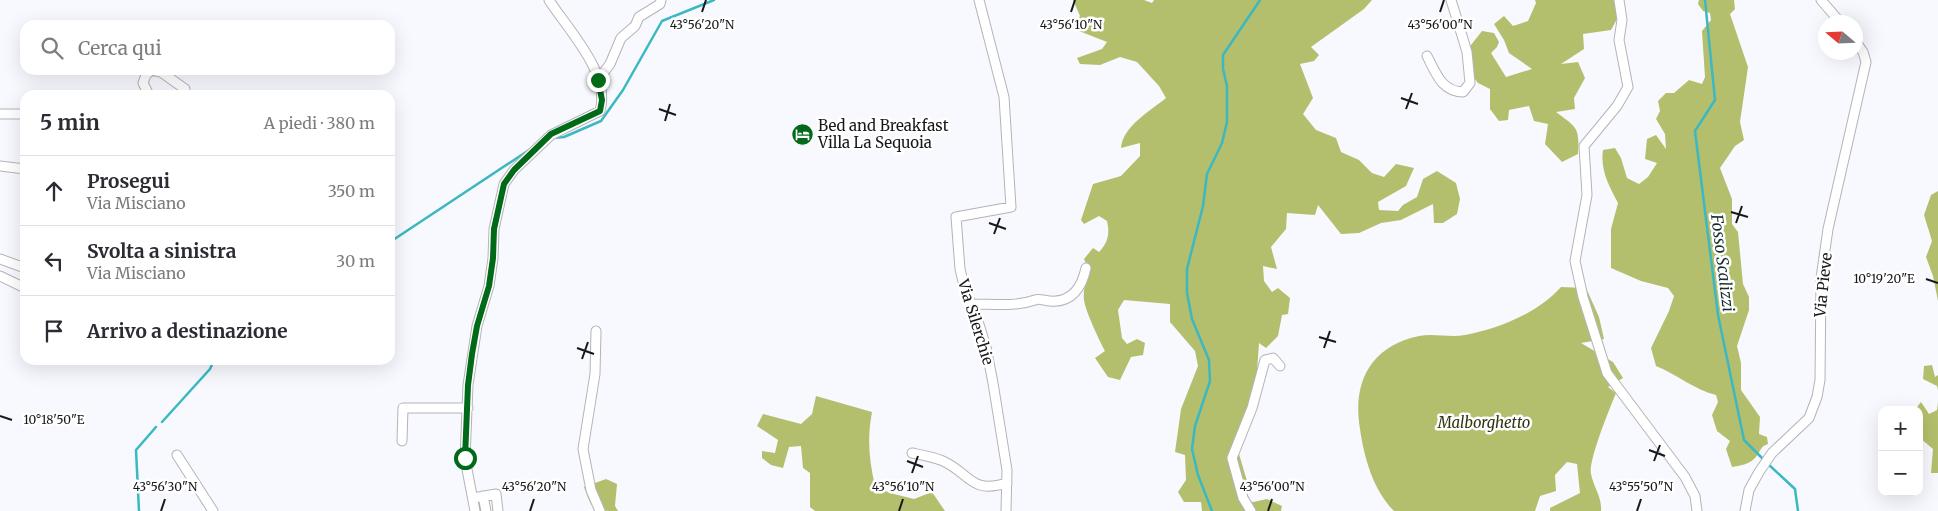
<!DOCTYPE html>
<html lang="it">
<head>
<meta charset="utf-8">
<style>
	body { margin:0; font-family:Merriweather,serif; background:#f7f7f7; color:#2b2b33 }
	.controls { position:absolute; right:15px; bottom:15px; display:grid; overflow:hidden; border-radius:10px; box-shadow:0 5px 20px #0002 }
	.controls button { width:45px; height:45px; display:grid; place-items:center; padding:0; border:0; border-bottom:1px solid #e1e1e2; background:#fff; color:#2b2b33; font:25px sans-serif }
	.compass { position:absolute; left:1818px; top:15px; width:45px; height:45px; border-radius:50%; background:#fff; box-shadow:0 5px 20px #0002; rotate:289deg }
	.stop { position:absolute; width:15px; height:15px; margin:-11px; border:4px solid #006a18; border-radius:50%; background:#fff }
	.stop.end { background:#006a18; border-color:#fff; box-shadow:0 1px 5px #0008 }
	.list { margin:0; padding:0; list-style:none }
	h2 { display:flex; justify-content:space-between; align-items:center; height:65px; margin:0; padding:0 20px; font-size:21px }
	h2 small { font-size:16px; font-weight:400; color:#7c7c81 }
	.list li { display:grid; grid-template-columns:32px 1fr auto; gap:15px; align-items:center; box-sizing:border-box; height:70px; padding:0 20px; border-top:1px solid #e1e1e2 }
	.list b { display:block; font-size:19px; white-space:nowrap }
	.list p { margin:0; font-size:16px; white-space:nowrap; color:#7c7c81 }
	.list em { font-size:16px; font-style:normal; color:#7c7c81 }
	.icon { flex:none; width:28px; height:28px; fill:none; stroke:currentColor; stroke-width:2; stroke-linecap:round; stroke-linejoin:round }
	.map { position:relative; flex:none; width:1938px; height:511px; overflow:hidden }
	.search { position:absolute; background:#fff; box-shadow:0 5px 20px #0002; left:20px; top:20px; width:375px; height:55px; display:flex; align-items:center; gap:12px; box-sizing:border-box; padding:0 18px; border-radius:15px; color:#7c7c81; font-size:19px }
	.panel { position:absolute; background:#fff; box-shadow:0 5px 20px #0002; left:20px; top:90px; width:375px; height:275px; border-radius:15px }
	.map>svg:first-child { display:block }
	.forest { fill:#b4bf6d }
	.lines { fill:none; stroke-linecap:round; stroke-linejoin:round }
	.stream { stroke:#3bb8c1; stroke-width:2.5 }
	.minor-casing { stroke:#b3b4b9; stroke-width:11 }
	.minor { stroke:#fff; stroke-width:9 }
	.route { stroke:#006a18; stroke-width:6 }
	.ticks { fill:none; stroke:#18181a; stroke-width:2 }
	.labels { text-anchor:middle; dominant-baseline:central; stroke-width:5; stroke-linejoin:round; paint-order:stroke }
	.poi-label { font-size:15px; fill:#18181a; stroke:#fff; text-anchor:start }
	.street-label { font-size:15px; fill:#18181a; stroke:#fff }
	.park-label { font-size:15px; font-style:italic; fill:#313511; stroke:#fff }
	.water-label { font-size:16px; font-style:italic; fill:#182d2f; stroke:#fff }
	.ticks-label { font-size:12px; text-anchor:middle; fill:#18181a; stroke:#fff; stroke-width:5; stroke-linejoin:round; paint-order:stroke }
</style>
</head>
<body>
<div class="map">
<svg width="1938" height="511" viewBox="0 0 1938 511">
	<rect width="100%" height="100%" fill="#f7f9fe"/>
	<path class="forest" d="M1073,0H1144L1152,3L1154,0H1372L1364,9L1311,47L1319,55L1314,61L1300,64L1313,98L1303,114L1316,130L1336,138L1341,152L1359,160L1372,173L1384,177L1396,164L1414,168L1406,186L1378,202L1379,210L1398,211L1403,205L1417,197L1423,179L1437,171L1456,183L1460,199L1457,214L1443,223H1434L1433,204L1401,220L1381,223L1359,233L1341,234L1318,205L1315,215L1287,213L1286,229L1271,247L1277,269L1263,266L1264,281L1272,292L1278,288L1290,298L1288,314L1282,315L1278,336L1266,348L1259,343L1257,372L1245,435L1239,454L1247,481L1235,485L1244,504L1267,499L1282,506L1281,511H1202L1201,502H1184L1178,492L1186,480L1185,455L1175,452L1181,409L1198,366L1195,351L1170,322V304L1124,300L1118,310L1122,338L1127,344L1137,339L1145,343L1143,355L1131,357L1120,380L1108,377L1095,358L1105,351C1100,342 1085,310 1084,300C1082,282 1093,278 1084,259L1093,248L1099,252C1108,243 1110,233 1107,221L1099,216L1084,224L1081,220L1093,184L1121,176L1140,156V143L1121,148C1123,126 1150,111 1166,98L1159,86L1137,62L1120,57L1100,65L1080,64L1077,58L1102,49L1107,42L1074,29L1080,16Z
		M1535,0H1617V19L1611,30L1583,34L1584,49L1561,64L1578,62L1585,78L1574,98L1575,109L1556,112C1576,127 1580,127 1578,154L1562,162L1545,144L1548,124L1534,121L1529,106L1509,110L1508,120L1499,121L1490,109V89L1478,83L1467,69L1471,45L1482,31L1494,33L1499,42L1497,47L1491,53L1506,77L1532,69L1509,53L1504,40L1494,24L1504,16L1513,26L1528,21L1536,3Z
		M1699,0H1734L1735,9L1730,14L1748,67L1740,122L1744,140L1735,146L1720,168L1732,199V224L1738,232L1743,284L1749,297V310L1737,346L1741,363V390L1760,417L1759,434L1767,437L1768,444C1759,447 1761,452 1755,458C1750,464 1739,466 1732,467L1726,449L1730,441L1717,431L1712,415L1718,402L1716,395C1693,389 1678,375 1656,366L1651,348L1669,311L1674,296L1668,288L1641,281L1611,268V229L1618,203C1609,186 1600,170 1603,150L1615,148L1621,158L1627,178L1639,184L1648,177L1657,163L1645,159L1647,139L1656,135L1666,149L1665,134L1656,119L1660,111L1658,101L1666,93H1674L1689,80L1702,84L1705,77L1702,31L1711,20L1710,13L1703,11L1698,4Z
		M1938,191V301L1933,276L1926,257L1932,241L1924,215L1931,195Z
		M1561,287L1586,288L1599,317L1604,339L1581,343L1613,362L1623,378L1608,387L1616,393C1610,408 1588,461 1591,474C1594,488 1602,497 1601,511H1550V508L1580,493L1577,464L1567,462L1555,475L1556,491L1540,496L1535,511H1394C1373,490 1364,457 1360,429C1352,382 1371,346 1419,336C1434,333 1450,338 1465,335C1498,329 1538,313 1561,287Z
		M1932,365L1935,377L1938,375V390L1937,386L1923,379L1924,366Z
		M816,396L872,412C867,438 869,460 875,486L890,493L914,499L932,492L945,511H815L810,507V473L803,468L801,446L789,447L783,468L771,465L762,458V451L775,453L778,440L757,426L763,414L801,424L812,414Z
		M1921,402L1929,414L1937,410L1938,402V473H1931L1933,449L1920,438L1917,407Z
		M606,479L617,484L615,506L618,511C592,511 593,511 584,487Z"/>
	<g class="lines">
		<path class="stream" d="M1705,0L1715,100L1695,131L1718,315L1744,440L1764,460
			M552,138L564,137L601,121L623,90L662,21L714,0
			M390,242L529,150
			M162,422L210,369L214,360
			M1768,464L1795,489L1798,511
			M139,511L136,450L156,427
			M1212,511L1198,475L1192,449L1195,426L1210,381L1209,360L1192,319L1187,293V269L1203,206L1207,174L1222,143L1227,122V86L1223,69V55L1260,0"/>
		<defs>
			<path id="minor" d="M979,0L1004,97L1011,207L956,217L960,269L966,294L974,308L986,347L993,383L1007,470L1006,511
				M1619,0L1622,20L1619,40L1628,87L1617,106L1584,146L1587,195L1575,261L1583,297L1607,373L1685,477L1695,496L1697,511
				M1821,0L1840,22
				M1427,56C1436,73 1441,91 1463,92L1470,83L1467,52L1451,0
				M598,80L610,64L621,38L635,26L639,17L660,4L661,0
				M149,95L143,83L146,75L151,70L161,72L185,89
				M0,114H25
				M0,166L25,169
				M0,259L25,268
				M0,276L25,288
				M972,304C993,304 1015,307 1035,300C1039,298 1045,301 1050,301C1072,303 1082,287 1086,268
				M596,331L595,374L583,449L591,490L600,511
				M402,441L403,408H468
				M912,453C922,455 934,457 943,461C971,474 970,494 1007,483
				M177,455L213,511
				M483,496L486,511
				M473,498L496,494L498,511
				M475,511L465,459L468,385L477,326L489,286L493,258L494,229L504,184L514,170L551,135L600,111C611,73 568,30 549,0
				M1251,511L1243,498L1232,458L1252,408L1265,360L1273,358L1280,366
				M1745,511L1749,490L1759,472L1772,453L1809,418L1817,397L1820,380L1821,278L1828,229L1866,62L1863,52L1856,42"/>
		</defs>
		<use href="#minor" class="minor-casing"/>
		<use href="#minor" class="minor"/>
	</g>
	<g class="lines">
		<path class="route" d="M465,458L468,385L472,354L477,326L489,286L493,258L494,229L504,184L514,170L551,134L600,111L602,100L598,80"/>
	</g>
	<path class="ticks" d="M702,12L706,0M1071,12L1075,0M1440,12L1444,0M1401,98L1418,104M659,109L676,115M1406,109L1412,93M665,121L670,104M1731,212L1748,217M989,223L1006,229M1736,223L1742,206M994,234L1000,218M1926,279L1938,283M1319,337L1336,342M577,348L594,354M1324,348L1330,331M582,359L588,342M0,416L12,420M1649,450L1665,456M907,461L923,467M1654,461L1660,445M912,473L918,456M161,511L165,499M530,511L534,499M899,511L903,499M1268,511L1272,499M1637,511L1641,499"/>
	<defs>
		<symbol id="hotel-disc" viewBox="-11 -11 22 22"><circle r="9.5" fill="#006a18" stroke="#fff"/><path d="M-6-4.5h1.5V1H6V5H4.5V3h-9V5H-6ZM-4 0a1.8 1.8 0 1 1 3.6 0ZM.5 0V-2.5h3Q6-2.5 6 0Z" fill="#fff"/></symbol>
	</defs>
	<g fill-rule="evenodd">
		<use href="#hotel-disc" x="790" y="122" width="25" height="25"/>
	</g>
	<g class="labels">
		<g class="poi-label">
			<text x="818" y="125">Bed and Breakfast<tspan x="818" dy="17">Villa La Sequoia</tspan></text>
		</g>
		<g class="street-label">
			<text transform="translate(1823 285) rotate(-84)">Via Pieve</text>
			<text transform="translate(976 322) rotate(73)">Via Silerchie</text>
		</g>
		<g class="park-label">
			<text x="1484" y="422">Malborghetto</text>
		</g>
		<g class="water-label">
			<text transform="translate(1723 263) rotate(83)">Fosso Scalizzi</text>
		</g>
	</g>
	<g class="ticks-label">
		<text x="702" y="29">43°56'20"N</text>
		<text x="1071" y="29">43°56'10"N</text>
		<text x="1440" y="29">43°56'00"N</text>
		<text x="1884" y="283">10°19'20"E</text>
		<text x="54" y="424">10°18'50"E</text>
		<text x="165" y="491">43°56'30"N</text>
		<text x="534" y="491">43°56'20"N</text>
		<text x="903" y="491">43°56'10"N</text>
		<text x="1272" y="491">43°56'00"N</text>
		<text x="1641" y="491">43°55'50"N</text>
	</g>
</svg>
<div class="controls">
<button>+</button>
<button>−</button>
</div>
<svg class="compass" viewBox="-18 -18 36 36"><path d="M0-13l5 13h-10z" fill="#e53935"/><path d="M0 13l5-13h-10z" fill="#7c7c81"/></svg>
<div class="stop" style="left:465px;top:458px"></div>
<div class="stop end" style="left:598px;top:80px"></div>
<div class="search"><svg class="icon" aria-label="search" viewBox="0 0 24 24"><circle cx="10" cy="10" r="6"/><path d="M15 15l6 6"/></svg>Cerca qui</div>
<section class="panel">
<h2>5 min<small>A piedi · 380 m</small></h2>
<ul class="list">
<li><svg class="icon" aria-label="ahead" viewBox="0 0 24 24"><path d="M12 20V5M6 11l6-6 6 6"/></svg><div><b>Prosegui</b><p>Via Misciano</p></div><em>350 m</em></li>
<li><svg class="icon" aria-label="left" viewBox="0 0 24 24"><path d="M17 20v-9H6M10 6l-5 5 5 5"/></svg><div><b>Svolta a sinistra</b><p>Via Misciano</p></div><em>30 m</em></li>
<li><svg class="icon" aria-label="arrive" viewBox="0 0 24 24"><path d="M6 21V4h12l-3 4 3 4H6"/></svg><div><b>Arrivo a destinazione</b></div></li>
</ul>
</section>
</div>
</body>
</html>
